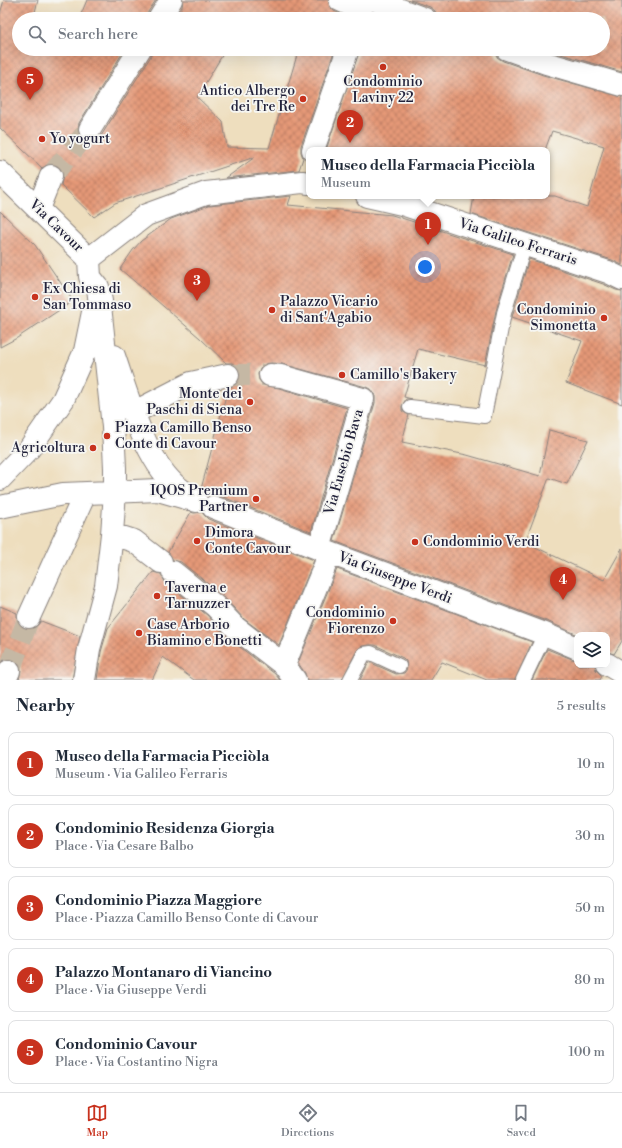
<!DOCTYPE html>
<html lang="en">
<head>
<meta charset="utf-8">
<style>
	body { margin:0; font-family:"Libre Bodoni",serif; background:#f6f6f7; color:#1f2937 }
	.controls { position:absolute; right:12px; bottom:12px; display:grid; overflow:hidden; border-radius:8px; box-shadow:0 4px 16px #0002 }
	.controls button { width:36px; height:36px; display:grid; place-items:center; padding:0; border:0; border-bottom:1px solid #e0e1e3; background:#fff; color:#1f2937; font:20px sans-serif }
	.you { position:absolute; left:425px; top:267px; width:14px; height:14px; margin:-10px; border:3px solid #fff; border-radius:50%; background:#1a73e8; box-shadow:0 0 0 6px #1a73e833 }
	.badge { display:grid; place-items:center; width:26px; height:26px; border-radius:50%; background:#c8321e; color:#fff; font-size:13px; font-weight:700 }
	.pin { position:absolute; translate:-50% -33px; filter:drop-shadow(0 1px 2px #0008) }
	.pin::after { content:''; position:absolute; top:21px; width:14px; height:12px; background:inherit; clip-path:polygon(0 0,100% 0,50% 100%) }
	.popup { position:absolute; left:306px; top:147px; width:244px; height:52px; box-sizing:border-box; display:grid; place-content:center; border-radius:8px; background:#fff; filter:drop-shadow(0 1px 3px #0005); font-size:13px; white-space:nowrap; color:#747a83 }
	.popup b { font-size:15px; color:#1f2937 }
	.popup::after { content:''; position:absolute; left:50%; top:100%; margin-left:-8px; border:8px solid transparent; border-top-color:#fff }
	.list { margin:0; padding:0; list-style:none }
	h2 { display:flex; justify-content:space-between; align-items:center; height:52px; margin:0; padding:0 16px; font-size:17px }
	h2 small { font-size:13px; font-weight:400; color:#747a83 }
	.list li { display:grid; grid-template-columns:26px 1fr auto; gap:12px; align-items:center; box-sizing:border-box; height:64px; margin:0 8px 8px; padding:0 8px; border:1px solid #e0e1e3; border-radius:8px }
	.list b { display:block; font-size:15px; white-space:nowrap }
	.list p { margin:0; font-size:13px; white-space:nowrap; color:#747a83 }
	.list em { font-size:13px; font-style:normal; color:#747a83 }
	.icon { flex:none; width:22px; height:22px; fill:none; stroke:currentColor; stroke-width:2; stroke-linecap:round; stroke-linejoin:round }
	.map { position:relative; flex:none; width:622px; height:680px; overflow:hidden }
	.search { position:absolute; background:#fff; box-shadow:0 4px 16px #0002; left:12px; right:12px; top:12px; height:44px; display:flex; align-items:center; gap:10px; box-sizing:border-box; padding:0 14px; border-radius:22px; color:#747a83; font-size:15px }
	.sheet { height:412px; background:#fff }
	nav { display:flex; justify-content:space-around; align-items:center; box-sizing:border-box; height:56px; border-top:1px solid #e0e1e3; background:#fff; font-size:11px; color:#747a83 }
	nav a { display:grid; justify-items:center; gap:2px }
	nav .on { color:#c8321e }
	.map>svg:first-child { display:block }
	.building { fill:url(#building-cross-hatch) }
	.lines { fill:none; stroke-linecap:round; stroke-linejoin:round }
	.street-tunnel { stroke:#c5b8a4; stroke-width:22; stroke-dasharray:22 11; stroke-linecap:butt }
	.lane-casing { stroke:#88807c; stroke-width:16 }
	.street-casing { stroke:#88807c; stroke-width:24 }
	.lane { stroke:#fff; stroke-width:14 }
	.street { stroke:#fff; stroke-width:22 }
	.poi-dot { fill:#c8321e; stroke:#f6f6f2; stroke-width:1.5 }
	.labels { text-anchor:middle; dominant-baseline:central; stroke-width:3.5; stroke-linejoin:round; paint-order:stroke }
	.poi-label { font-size:14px; fill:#22223b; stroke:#f6f6f2; text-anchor:start }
	.street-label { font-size:14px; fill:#22223b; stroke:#f6f6f2 }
</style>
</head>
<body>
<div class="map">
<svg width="622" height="680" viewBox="0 0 622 680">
	<defs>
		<pattern id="building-cross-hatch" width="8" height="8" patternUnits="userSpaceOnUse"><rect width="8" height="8" fill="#e59977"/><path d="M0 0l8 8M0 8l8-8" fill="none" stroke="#b97c63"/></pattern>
	</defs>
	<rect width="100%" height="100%" fill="#f6f6f2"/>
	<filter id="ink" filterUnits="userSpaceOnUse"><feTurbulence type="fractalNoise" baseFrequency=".025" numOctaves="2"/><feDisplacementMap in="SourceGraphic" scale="8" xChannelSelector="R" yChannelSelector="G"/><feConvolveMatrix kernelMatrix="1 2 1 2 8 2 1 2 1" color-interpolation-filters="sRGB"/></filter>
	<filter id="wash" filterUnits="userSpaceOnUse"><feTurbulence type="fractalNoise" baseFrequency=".012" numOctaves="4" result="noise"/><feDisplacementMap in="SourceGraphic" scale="16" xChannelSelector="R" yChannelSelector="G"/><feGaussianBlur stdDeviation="0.9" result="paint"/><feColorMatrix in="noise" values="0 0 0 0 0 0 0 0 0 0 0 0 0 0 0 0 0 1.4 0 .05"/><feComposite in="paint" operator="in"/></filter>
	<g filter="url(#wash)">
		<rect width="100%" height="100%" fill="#eedebe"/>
		<g id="blocks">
			<path class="building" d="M4,0H38L35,12L52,19H19V49H125L79,123L78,129L79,135L83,139L89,141L96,140L101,136L151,56L152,49H226L197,97L223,122L227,147L269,148L298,52L290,49H335L301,146V152L303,158L299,170L226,178L255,157L115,203L94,217L61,185L63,175L60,168L56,165L50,164L42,168L0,128V14Z
				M87,0H156L148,12L147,19H79Z
				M183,0H328L330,7L334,11L351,19H174L182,7Z
				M410,0H622V72L544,49H603V19H437L435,11L430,7Z
				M360,49H495L497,57L503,61L543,75L622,97V265L612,260L471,214L474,196H555L587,207L604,146L552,131L545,150H326Z
				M291,196L288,205L392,215L513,254L496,311L485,365L418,349L404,397L412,399H406L402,406V411L409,415L402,442L467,455L540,476L549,430L588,440L567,484L549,478L525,542L604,580L622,548V641L614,654L607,652V635H578L549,622L334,541L375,403V396L372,390L366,387L282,364L271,363L265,364L260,368L258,374L259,380L263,385L279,388L347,408L311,532L218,495H212L207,496L201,489L228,388L237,384L240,378V372L237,366L232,363H226L200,338L120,269L133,250L141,241L171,219L209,205Z
				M0,211L35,245L73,301L17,338L0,347Z
				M529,259L603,284L616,290L622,291V404L566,383L582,341L512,317Z
				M191,512L194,513L202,512L204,515L208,519L314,560L279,645L244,619L223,596L181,562L173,560L168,552Z
				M337,569L532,642L515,680H487L442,662L431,680H360L369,662L396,674L404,673L407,669L406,661L403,658L375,645H370L362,646L357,650L342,680H307L305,673L298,663Z
				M153,572L161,574L165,582L207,615L228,638L275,674L280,680H194L163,657L152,680H97L101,652L108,628Z
				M0,606L17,613V619L19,624L24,628L30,629L36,627L41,621L80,636L72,680H19L21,670L19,663L14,660L8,659L0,663Z
				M547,649L572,659L577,660V665H595L596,670L602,676L600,680H532Z"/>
		</g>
	</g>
	<g filter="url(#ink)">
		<use href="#blocks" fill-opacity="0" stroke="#88807c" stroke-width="1"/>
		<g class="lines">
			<path class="street-tunnel" d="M51,176L90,129
				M228,375H270
				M9,671L29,617"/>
			<defs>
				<path id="lane" d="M410,407L484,416L504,313L525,244
					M350,680L364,654L371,653L399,666
					M523,680L545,634"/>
				<path id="street" d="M340,0L361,10
					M374,0L425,19
					M159,19L171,0
					M507,49L546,63L622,85
					M90,129L140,49
					M313,150L348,49
					M0,172L89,259L90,277L98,287L101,301
					M367,196L402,204L608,272L622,279
					M38,209L51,176
					M89,259L146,215L206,193L302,182L309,183
					M114,356C127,394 144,456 174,484C181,490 189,495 196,501
					M270,375L281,376L363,399L319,549
					M133,413L191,383L228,375
					M0,479L29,449L63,400L85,351L93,312
					M0,507L63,494L158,490L189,499
					M213,507L330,553L545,634L577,648
					M112,534L134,541L161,562
					M173,572L215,606L236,628L284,665L295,680
					M29,617L85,494
					M607,664L622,673
					M284,665L330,553
					M5,680L9,671
					M84,680L89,649L106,586L112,534L115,492V468L113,427L98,287"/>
			</defs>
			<use href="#lane" class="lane-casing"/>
			<use href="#street" class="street-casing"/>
			<use href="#lane" class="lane"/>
			<use href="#street" class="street"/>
		</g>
	</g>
	<g class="poi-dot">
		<circle cx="383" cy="67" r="4"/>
		<circle cx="303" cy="99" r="4"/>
		<circle cx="42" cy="139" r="4"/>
		<circle cx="35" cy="297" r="4"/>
		<circle cx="272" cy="310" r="4"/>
		<circle cx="604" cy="318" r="4"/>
		<circle cx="342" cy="375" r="4"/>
		<circle cx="250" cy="402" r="4"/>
		<circle cx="107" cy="436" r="4"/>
		<circle cx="93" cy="448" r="4"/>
		<circle cx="256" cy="499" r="4"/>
		<circle cx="197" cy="541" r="4"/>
		<circle cx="415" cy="542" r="4"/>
		<circle cx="157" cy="596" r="4"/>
		<circle cx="393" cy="621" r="4"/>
		<circle cx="139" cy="633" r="4"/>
	</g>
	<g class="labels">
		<g class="poi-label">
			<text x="383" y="82" text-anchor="middle">Condominio<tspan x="383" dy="16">Laviny 22</tspan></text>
			<text x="295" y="91" text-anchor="end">Antico Albergo<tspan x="295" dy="16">dei Tre Re</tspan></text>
			<text x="50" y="139">Yo yogurt</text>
			<text x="43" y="289">Ex Chiesa di<tspan x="43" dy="16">San Tommaso</tspan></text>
			<text x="280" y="302">Palazzo Vicario<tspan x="280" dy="16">di Sant'Agabio</tspan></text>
			<text x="596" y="310" text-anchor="end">Condominio<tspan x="596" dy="16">Simonetta</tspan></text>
			<text x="350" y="375">Camillo's Bakery</text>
			<text x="242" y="394" text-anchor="end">Monte dei<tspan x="242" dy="16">Paschi di Siena</tspan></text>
			<text x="115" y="428">Piazza Camillo Benso<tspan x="115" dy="16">Conte di Cavour</tspan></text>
			<text x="85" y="448" text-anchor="end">Agricoltura</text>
			<text x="248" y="491" text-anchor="end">IQOS Premium<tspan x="248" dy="16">Partner</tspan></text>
			<text x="205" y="533">Dimora<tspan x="205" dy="16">Conte Cavour</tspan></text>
			<text x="423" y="542">Condominio Verdi</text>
			<text x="165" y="588">Taverna e<tspan x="165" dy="16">Tarnuzzer</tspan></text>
			<text x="385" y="613" text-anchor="end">Condominio<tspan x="385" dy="16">Fiorenzo</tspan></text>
			<text x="147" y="625">Case Arborio<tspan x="147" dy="16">Biamino e Bonetti</tspan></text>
		</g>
		<g class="street-label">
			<text transform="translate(56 226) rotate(44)">Via Cavour</text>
			<text transform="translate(518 242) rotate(18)">Via Galileo Ferraris</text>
			<text transform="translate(344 462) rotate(-74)">Via Eusebio Bava</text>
			<text transform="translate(395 578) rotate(21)">Via Giuseppe Verdi</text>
		</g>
	</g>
</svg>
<div class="controls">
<button><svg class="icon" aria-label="layers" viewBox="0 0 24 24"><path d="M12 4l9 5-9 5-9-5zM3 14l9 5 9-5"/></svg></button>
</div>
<div class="you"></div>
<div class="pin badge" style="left:428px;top:245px">1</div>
<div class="popup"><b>Museo della Farmacia Picciòla</b>Museum</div>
<div class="pin badge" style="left:350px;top:143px">2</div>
<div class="pin badge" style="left:197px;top:301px">3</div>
<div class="pin badge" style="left:563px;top:600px">4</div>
<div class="pin badge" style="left:30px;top:100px">5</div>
<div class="search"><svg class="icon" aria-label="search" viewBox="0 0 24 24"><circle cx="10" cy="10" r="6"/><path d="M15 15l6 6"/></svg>Search here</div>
</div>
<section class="sheet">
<h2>Nearby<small>5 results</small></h2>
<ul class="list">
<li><span class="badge">1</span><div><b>Museo della Farmacia Picciòla</b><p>Museum · Via Galileo Ferraris</p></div><em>10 m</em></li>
<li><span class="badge">2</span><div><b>Condominio Residenza Giorgia</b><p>Place · Via Cesare Balbo</p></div><em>30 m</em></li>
<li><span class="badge">3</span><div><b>Condominio Piazza Maggiore</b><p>Place · Piazza Camillo Benso Conte di Cavour</p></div><em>50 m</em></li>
<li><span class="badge">4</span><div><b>Palazzo Montanaro di Viancino</b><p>Place · Via Giuseppe Verdi</p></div><em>80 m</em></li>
<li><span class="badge">5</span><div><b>Condominio Cavour</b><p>Place · Via Costantino Nigra</p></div><em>100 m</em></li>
</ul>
</section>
<nav>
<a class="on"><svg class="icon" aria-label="map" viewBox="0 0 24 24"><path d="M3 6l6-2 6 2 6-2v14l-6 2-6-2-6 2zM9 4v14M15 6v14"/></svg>Map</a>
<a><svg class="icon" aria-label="directions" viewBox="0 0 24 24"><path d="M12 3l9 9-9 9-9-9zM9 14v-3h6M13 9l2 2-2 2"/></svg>Directions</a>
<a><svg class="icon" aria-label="saved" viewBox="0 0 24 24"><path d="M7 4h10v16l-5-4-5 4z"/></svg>Saved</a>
</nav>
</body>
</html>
